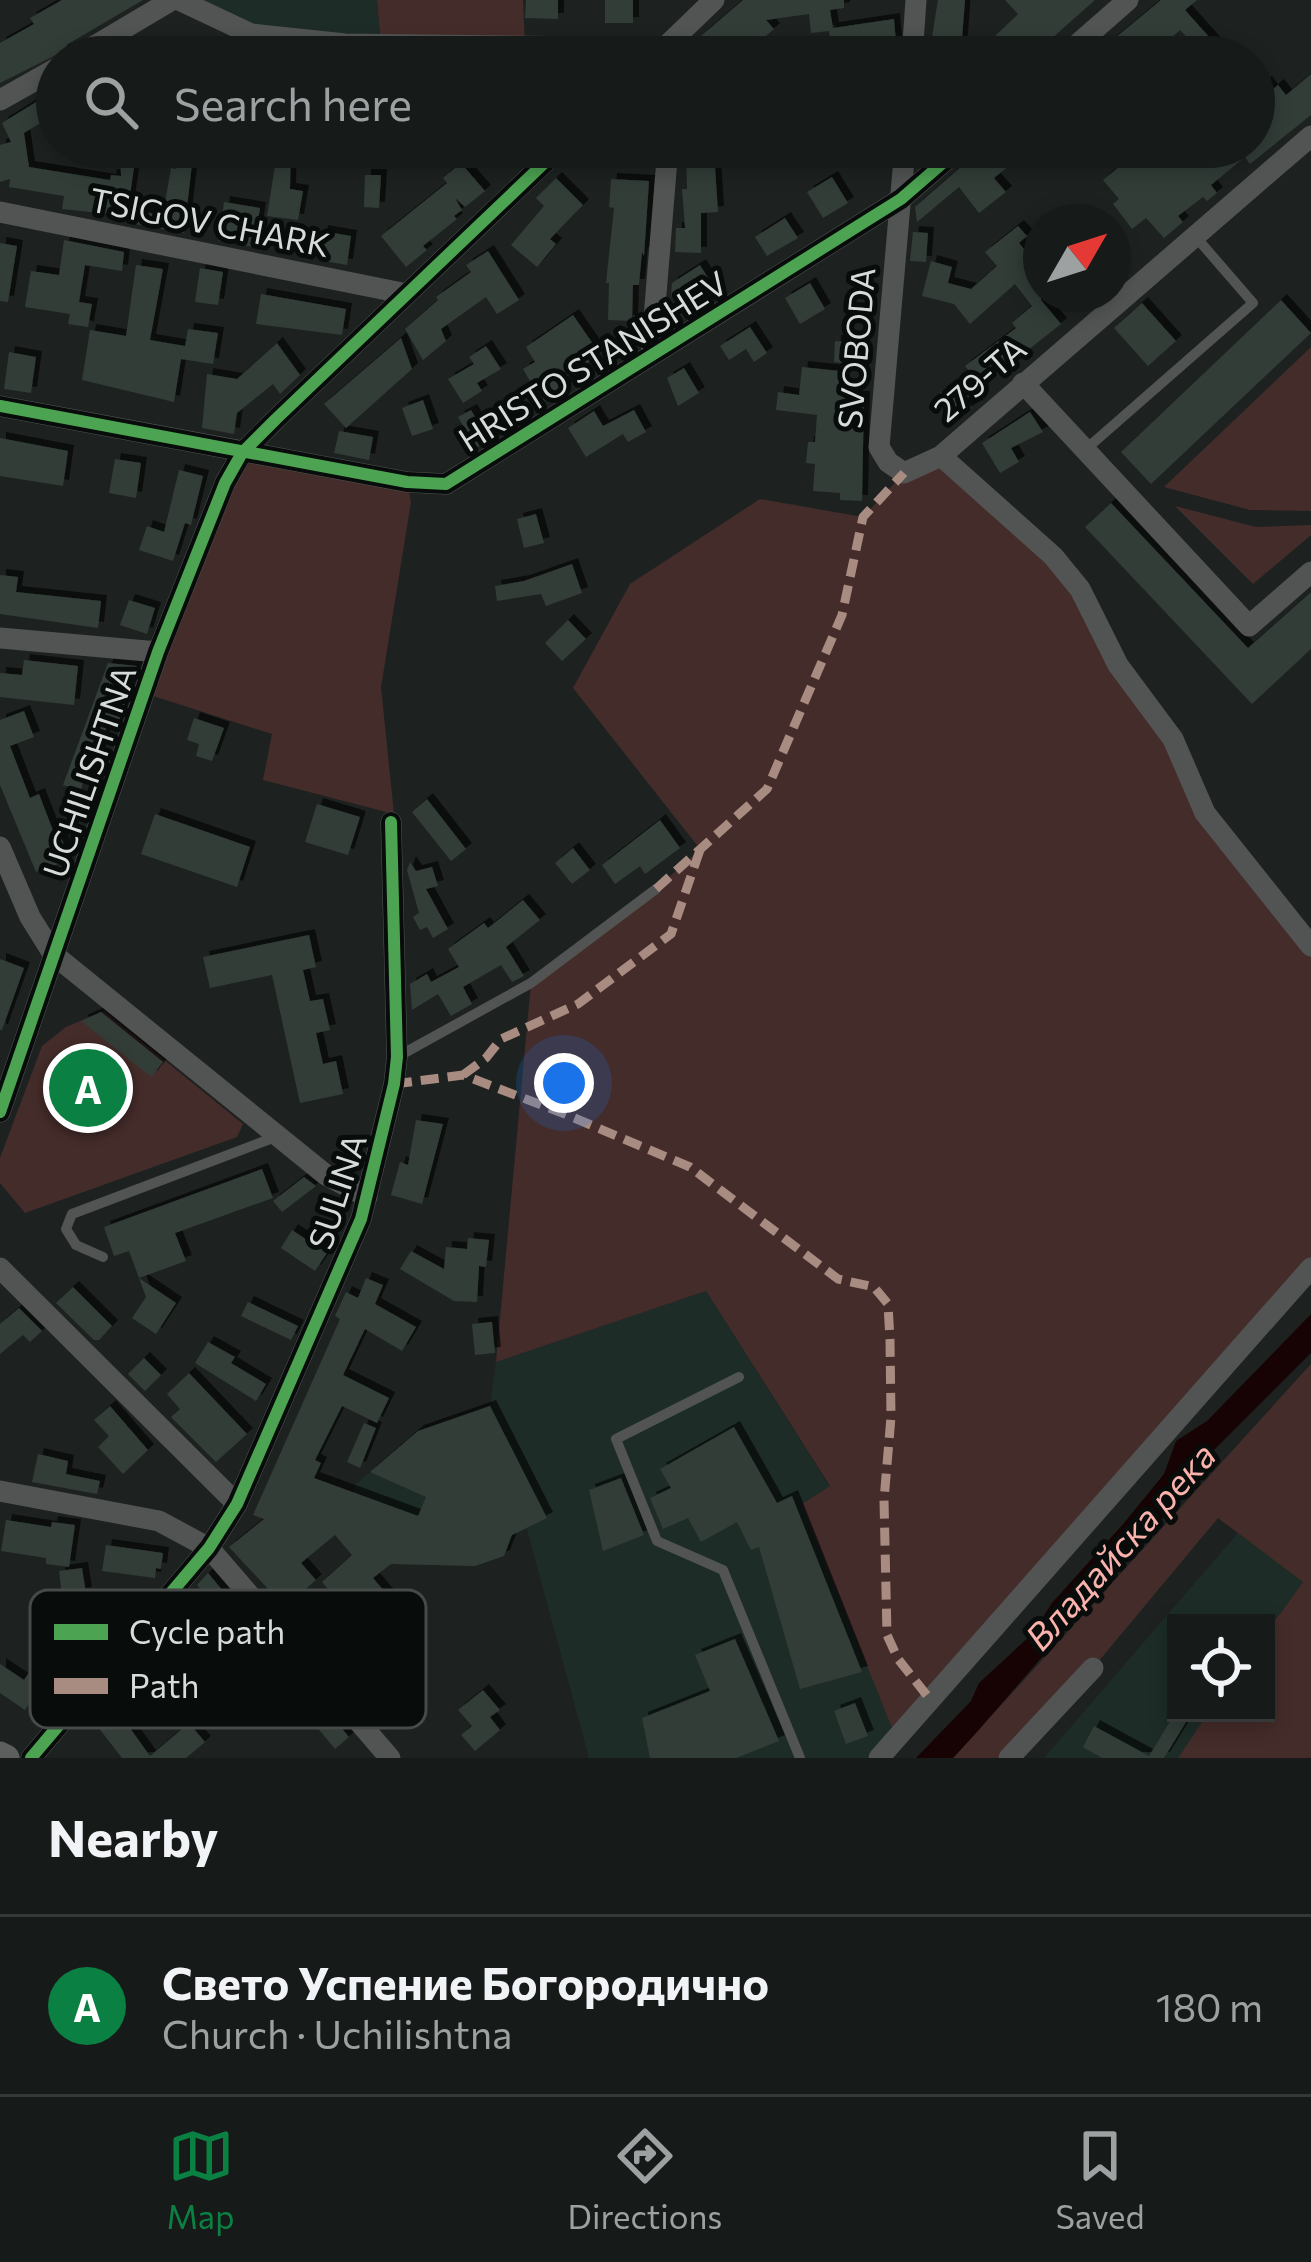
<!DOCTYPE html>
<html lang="en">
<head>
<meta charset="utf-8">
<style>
	body { margin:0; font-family:Commissioner,sans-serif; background:#1f2321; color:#f1f3f6 }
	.controls { position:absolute; right:36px; bottom:36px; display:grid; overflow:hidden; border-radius:0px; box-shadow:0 6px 18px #0003 }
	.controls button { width:108px; height:108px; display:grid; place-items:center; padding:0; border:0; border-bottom:3px solid #353837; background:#161a18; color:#f1f3f6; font:60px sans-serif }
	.compass { position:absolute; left:1023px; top:204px; width:108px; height:108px; border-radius:50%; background:#161a18; box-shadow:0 6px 18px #0003; rotate:51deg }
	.you { position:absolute; left:564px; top:1083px; width:42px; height:42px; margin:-30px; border:9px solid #fff; border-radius:50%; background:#1a73e8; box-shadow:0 0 0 18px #1a73e833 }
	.badge { display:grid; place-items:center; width:78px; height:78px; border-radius:50%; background:#0b8043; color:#fff; font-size:39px; font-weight:700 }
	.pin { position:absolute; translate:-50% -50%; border:6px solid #fff; box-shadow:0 3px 12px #0006 }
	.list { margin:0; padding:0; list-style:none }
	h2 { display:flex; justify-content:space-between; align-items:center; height:156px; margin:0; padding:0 48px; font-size:51px }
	h2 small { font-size:39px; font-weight:400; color:#9ea1a2 }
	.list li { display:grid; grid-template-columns:78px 1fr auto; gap:36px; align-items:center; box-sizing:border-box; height:180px; padding:0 48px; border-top:3px solid #353837 }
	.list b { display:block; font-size:45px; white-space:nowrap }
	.list p { margin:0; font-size:39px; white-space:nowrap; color:#9ea1a2 }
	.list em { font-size:39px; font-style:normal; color:#9ea1a2 }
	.icon { flex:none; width:66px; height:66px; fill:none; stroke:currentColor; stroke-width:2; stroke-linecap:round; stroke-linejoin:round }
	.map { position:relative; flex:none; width:1311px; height:1758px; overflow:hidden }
	.search { position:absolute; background:#161a18; box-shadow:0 6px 18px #0003; left:36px; right:36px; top:36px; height:132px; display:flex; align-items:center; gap:30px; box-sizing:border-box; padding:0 42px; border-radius:66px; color:#9ea1a2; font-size:45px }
	.sheet { height:336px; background:#161a18 }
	nav { display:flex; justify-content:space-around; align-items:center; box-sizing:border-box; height:168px; border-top:3px solid #353837; background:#161a18; font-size:33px; color:#9ea1a2 }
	nav a { display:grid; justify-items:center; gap:6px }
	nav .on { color:#0b8043 }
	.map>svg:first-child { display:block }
	.built { fill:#1d2c27 }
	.green { fill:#442c2a }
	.water { fill:#180304 }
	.building { fill:#323c39; filter:url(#shadow) }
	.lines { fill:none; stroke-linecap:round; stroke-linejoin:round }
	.lane { stroke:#525453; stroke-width:10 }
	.street { stroke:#525453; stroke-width:21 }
	.secondary { stroke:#5d5f5e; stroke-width:27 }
	.quiet { stroke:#a88b81; stroke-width:9; stroke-dasharray:18 9; stroke-linecap:butt }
	.cycleway-casing { stroke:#080c0b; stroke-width:20 }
	.cycleway { stroke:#4ca352; stroke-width:12 }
	.labels { text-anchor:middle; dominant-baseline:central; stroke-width:10; stroke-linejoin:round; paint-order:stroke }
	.street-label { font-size:33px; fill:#d6dcda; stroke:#080c0b }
	.water-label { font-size:36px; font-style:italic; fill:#fab2ac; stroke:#080c0b }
	.key { fill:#080c0b; stroke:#464a49; stroke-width:3 }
	.key-label { font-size:33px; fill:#d6dcda }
</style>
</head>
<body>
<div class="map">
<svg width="1311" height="1758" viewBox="0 0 1311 1758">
	<defs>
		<filter id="shadow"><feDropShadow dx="6" dy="-6" stdDeviation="0" flood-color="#0009"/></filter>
	</defs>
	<rect width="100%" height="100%" fill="#1d2220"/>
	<path class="built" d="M179,0H377L381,45L251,34Z
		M706,1291L830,1487L803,1504L896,1738L879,1758H589L527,1529L512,1535L504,1556L475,1566L391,1564L366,1544L347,1518L354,1486L418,1431L490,1406L496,1362Z
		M1238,1533L1303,1582L1266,1633V1623H1176V1713H1208L1178,1758H1044Z"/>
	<path class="green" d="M377,0H523L525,46L381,45Z
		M1311,347V511L1250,510L1164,487Z
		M242,453L407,482L411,502L381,687L394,814L263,780L272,734L144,693Z
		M941,456L1053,556L1188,777L1311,946V1268L896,1738L802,1504L830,1486L706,1291L496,1362L531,983L656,889L700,849L573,688L630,584L760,499L863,517L904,473Z
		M1175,506L1256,527L1311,525V535L1253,584Z
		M104,1011L243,1124L237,1137L25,1213L0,1183V1158L42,1046L66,1027Z
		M1311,1364V1758H1178L1208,1713H1266V1633L1303,1582L1218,1518L1093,1668L1009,1758H953Z"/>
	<path class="water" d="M1311,1314V1353L1213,1451L1183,1495L976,1733L953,1758H916L971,1701L979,1683L1032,1634L1052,1603L1124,1523L1164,1474L1176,1441L1207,1421Z"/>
	<path class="building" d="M62,0H143L68,44L62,52L0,83V43L34,24L30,18Z
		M526,0H558V19L525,18Z
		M605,0H633V23H605Z
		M743,0H844V8L830,10L833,28L894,19L897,54L833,57L829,31L811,33L809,14L766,20L774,29L760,41L756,37L733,57H719L701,36Z
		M938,0H965L961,51L930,49Z
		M1005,0H1095L1042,47L1036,41L1020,57H982L997,42L993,38L1018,14Z
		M1161,0H1197L1185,10L1227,57H1206L1180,30L1150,57H1092Z
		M1311,74V115L1250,164L1245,157L1211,185L1217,193L1207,201L1203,197L1178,216L1183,222L1164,238L1146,218L1132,229L1113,204L1119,199L1103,180L1120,166L1121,161L1109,147H1254V92L1266,82L1272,90L1278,85L1286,95Z
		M57,89V113L24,133L29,167L110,180L111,175L121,176L120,147H137L127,216L62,209L64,196L9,187L10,179L0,182V145L11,142L2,123Z
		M278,147H291L290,189L303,191L298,220L267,216Z
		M686,147H740V167H715L718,212L701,213V253L675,252L676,228H685L682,189H687Z
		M850,147H882L881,165L849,163Z
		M976,147H1032L994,178L1006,192L979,213L959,187L917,222L915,207L971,158Z
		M176,162L192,164L184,233L130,223L132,210L163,215L171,168L176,169Z
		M461,163L485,191L465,207L455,198L462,210L454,216L457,219L423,246L427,250L406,267L381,236L447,183L443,178Z
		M365,175H381L379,208L364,207Z
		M832,177L848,203L823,218L807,192Z
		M556,178L583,205L550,239L556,244L537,267L511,245L544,206L536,198Z
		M611,179L649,181L644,256L642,252L639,285H633L632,321L608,320L609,283H606L614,208L609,207Z
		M224,202L260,208L254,247L219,241Z
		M785,218L798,238L767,256L755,237Z
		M1018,226L1027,236L1019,243L1041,269V300L1061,324L966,399L972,408L957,418L940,393L970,372L965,366L1016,328L1012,323L1032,306L1015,284L970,324L954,304L922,296L931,261L952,267L948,283L971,289L997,266L985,252Z
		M322,231L351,236L347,265L318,260Z
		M913,232L928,233L926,262L910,261Z
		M64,240L124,252L122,271L85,265L79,302L92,304L88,327L68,324L70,314L25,307L31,271L59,275Z
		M0,243L17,246L8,302L0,301Z
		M488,251L519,300L497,314L486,297L441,329L446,341L423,360L405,329L438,300L436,297L471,272L466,265Z
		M136,265L163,269L150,340L185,346L188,329L218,333L213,364L181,359L174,402L82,380L90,330L126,336Z
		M700,265L713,286L679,308L671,296L672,283Z
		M200,268L223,272L218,305L195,302Z
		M810,283L825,309L800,324L785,298Z
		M261,294L346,309L342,335L256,324Z
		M1281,300L1311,333L1151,484L1121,452Z
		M1142,303L1176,341L1148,366L1114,328Z
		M573,315L600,354L566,378L570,386L542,402L523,369L535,362L526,347Z
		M750,327L767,353L754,362L746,349L729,360L720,346Z
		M401,338L412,369L346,428L324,404Z
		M835,341L862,343L861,364L834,362Z
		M277,343L300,375L280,394L273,384L237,413L234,434L202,428L207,374L237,379Z
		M486,346L501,369L477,383L482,391L463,403L448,379L474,364L469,357Z
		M9,352L36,357L31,393L4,389Z
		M802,367L840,371L838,395L864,397L862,501L840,500V493L813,491L815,464L806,463L808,442H815L817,415L776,410L778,392L799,395Z
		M684,368L699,393L678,406L667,378Z
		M423,400L433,429L412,436L402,408Z
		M471,410L489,440L469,452L457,430L464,427L458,417Z
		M634,410L646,432L628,442L623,434L586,457L568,428L594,411L603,426Z
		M1030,412L1043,432L1011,448L1019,462L1000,473L982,443Z
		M339,431L373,437L369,460L334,453Z
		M0,438L68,451L63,486L0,476Z
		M115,459L141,463L136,498L109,493Z
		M179,470L203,476L191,525L185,523L173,561L139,550L147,526L164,532Z
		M1111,503L1248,648L1311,592V649L1252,704L1085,527Z
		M536,514L544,543L524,548L517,519Z
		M572,564L582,593L546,606L541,594L497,601L495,586L524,581Z
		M0,575L18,577L16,592L101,601L98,628L0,614Z
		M129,600L155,608L147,634L120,625Z
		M568,620L586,639L562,661L545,643Z
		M24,660L78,666L74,705L0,697V673L22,675Z
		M108,663L137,666L116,729L107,726L93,777L85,775L81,790L63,785Z
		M24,711L34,737L10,746L30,798L39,794L54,833L59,831L66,851L57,854L61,863L36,872L0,785V720Z
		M194,718L224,728L212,761L196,756L199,744L187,740Z
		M427,799L466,849L451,861L412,812Z
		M317,804L360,817L348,855L305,842Z
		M155,814L250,847L237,887L141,854Z
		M660,820L680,848L645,874L640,866L615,884L602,865Z
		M573,848L590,870L572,884L555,863Z
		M410,862L416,871L432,867L438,886L426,889L448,929L433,938L427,927L420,930L413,917L419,913L407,870Z
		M523,900L540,920L506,947L524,976L512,982L501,965L463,987L472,1004L451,1016L438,994L412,1010L410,984L427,974L431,982L459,967L448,949L484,923L488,928Z
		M309,935L316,967L303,970L310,1001L323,999L330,1030L316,1033L323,1064L336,1061L343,1094L300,1103L272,975L210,988L203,957Z
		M0,959L24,968L2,1030H0Z
		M101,1012L163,1062L151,1077L81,1021Z
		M80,1050L119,1093L107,1115L90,1119L56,1082L66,1073L61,1068Z
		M416,1120L443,1124L422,1204L391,1195L400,1162L408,1165Z
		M262,1169L273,1198L175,1233L186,1261L139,1278L129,1251L114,1256L104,1227Z
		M304,1177L316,1186L282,1212L273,1201Z
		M292,1230L327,1253L315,1271L281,1248Z
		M468,1238L489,1240L486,1267L479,1266L477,1302L454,1301L400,1269L411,1251L444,1269L446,1247L467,1249Z
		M139,1278L176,1303L156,1334L132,1318L146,1297Z
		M366,1278L383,1285L375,1304L416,1327L402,1351L365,1329L343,1375L389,1398L377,1423L342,1406L315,1460L321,1463L314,1478L418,1516L426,1497L370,1472L418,1431L490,1406L547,1518L512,1535L504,1556L475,1566L391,1564L373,1578L404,1614L389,1627L381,1618L328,1662L314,1645L350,1614L322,1582L352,1555L335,1535L301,1563L316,1580L285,1607L229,1547L264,1519L253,1515L340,1319L335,1316L346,1292L358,1298Z
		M73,1287L112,1326L99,1340H94L56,1303Z
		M248,1302L298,1326L291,1340L241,1316Z
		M19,1308L42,1331L30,1342L23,1335L0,1354V1324Z
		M492,1322L495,1353L475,1355L472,1324Z
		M208,1342L235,1357L231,1363L266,1384L256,1401L195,1363Z
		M144,1358L161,1375L145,1391L128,1374Z
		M189,1373L247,1434L216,1462L171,1417L180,1409L167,1394Z
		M110,1406L148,1450L123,1474L98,1447L109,1436L94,1420Z
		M364,1423L376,1428L360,1468L347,1462Z
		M734,1427L777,1503L792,1496L862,1672L800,1689L759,1547L751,1550L737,1522L701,1542L688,1518L663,1529L650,1498L671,1488L660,1469Z
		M38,1454L68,1461L66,1474L100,1481L97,1494L32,1482Z
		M621,1478L644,1535L603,1551L589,1490Z
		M6,1520L51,1527L52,1522L75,1525L69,1567L46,1564V1558L1,1551Z
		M106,1545L163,1553L161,1569L156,1568L155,1578L102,1571Z
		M82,1568L86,1593L62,1596L59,1571Z
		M208,1573L244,1616L230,1627L240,1640L227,1649L246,1674L264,1658L282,1678L236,1719L218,1698L231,1687L202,1649L187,1659L178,1646L184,1642L176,1630L214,1605L197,1585Z
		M735,1639L779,1741L736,1758H650L642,1718L710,1691L695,1655Z
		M43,1651L56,1660L25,1710L0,1693V1664L24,1680Z
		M483,1690L500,1710L490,1717L500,1730L475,1751L461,1735L472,1726L458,1710Z
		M317,1699L349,1737L335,1749L303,1710Z
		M112,1703L150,1756L189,1723L205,1742L186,1758H122L91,1718Z
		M855,1703L868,1736L846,1744L834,1711Z
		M1174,1715L1186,1722L1164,1758H1102L1083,1747L1094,1726L1149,1756Z"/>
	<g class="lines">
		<path class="lane" d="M1085,450L1253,303L1195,236
			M397,1057L531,983L656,889
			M103,1257L76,1245L66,1229L72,1214L278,1136
			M739,1377L616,1439L657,1541L723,1570L800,1758"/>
		<path class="street" d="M179,0L251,34L345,44L666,48L667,57
			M658,54L714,0
			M76,57L172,0
			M912,57L916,0
			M1063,57L1128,0
			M0,100L57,68
			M905,147L879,447L888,462L904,473L941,456L1311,136
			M0,212L407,294
			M651,355L668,147
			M1023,383L1249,626L1311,572
			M0,406L407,482L446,484L901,199L961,147
			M941,456L1053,556L1080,589L1118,665L1173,739L1205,813L1311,946
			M0,638L158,652
			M0,847L30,917L53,954L326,1175L367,1197
			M0,1112L158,652L225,483L242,453L276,419L561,147
			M0,1268L237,1504
			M0,1491L159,1521L209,1548L390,1758
			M31,1758L209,1548L237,1504L361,1219L394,1084L397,1057L391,822
			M879,1758L1311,1268
			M1009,1758L1093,1668"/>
		<path class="secondary" d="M0,1755L6,1758"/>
		<path class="quiet" d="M656,889L767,789L842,615L863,517L904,473
			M463,1075L486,1058L501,1039L578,1004L671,934L700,850
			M394,1084L463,1075L565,1114L690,1167L838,1279L874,1287L888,1304L890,1340L891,1417L884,1500L887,1635L898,1659L929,1698"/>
		<defs>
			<path id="cycleway" d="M0,406L407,482L446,484L901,199L961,147
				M0,1112L158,652L225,483L242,453L276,419L561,147
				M31,1758L209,1548L237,1504L361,1219L394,1084L397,1057L391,822"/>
		</defs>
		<use href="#cycleway" class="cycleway-casing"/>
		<use href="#cycleway" class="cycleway"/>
	</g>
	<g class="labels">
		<g class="street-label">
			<text transform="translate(210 221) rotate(11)">TSIGOV CHARK</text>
			<text transform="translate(855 348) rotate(-85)">SVOBODA</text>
			<text transform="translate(592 360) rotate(-32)">HRISTO STANISHEV</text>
			<text transform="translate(979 378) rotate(-41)">279-ТА</text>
			<text transform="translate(88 771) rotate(-71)">UCHILISHTNA</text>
			<text transform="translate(336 1191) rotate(-72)">SULINA</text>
		</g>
		<g class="water-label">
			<text transform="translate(1119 1545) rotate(-48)">Владайска река</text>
		</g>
	</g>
	<rect x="30" y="1590" width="396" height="138" rx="18" class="key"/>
	<rect x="54" y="1624" width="54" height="16" fill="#4ca352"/>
	<rect x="54" y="1678" width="54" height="16" fill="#a88b81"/>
	<g class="key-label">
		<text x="129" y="1644">Cycle path</text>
		<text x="129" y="1698">Path</text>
	</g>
</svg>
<div class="controls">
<button><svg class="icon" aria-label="locate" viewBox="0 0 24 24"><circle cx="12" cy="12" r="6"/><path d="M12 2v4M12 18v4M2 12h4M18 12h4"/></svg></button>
</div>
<svg class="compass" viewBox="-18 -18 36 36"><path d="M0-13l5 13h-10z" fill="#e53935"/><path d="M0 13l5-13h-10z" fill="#9ea1a2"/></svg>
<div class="you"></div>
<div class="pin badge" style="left:88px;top:1088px">A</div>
<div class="search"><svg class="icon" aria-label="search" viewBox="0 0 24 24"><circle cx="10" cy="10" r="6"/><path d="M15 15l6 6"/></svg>Search here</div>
</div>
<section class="sheet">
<h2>Nearby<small></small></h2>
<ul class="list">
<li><span class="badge">A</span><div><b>Свето Успение Богородично</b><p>Church · Uchilishtna</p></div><em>180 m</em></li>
</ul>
</section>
<nav>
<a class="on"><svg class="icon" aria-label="map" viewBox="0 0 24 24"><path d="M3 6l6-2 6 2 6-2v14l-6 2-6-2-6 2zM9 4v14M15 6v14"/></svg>Map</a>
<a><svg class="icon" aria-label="directions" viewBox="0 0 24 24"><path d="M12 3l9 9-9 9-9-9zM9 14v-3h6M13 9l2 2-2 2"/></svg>Directions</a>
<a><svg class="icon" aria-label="saved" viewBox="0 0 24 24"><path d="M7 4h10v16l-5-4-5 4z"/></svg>Saved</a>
</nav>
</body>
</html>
